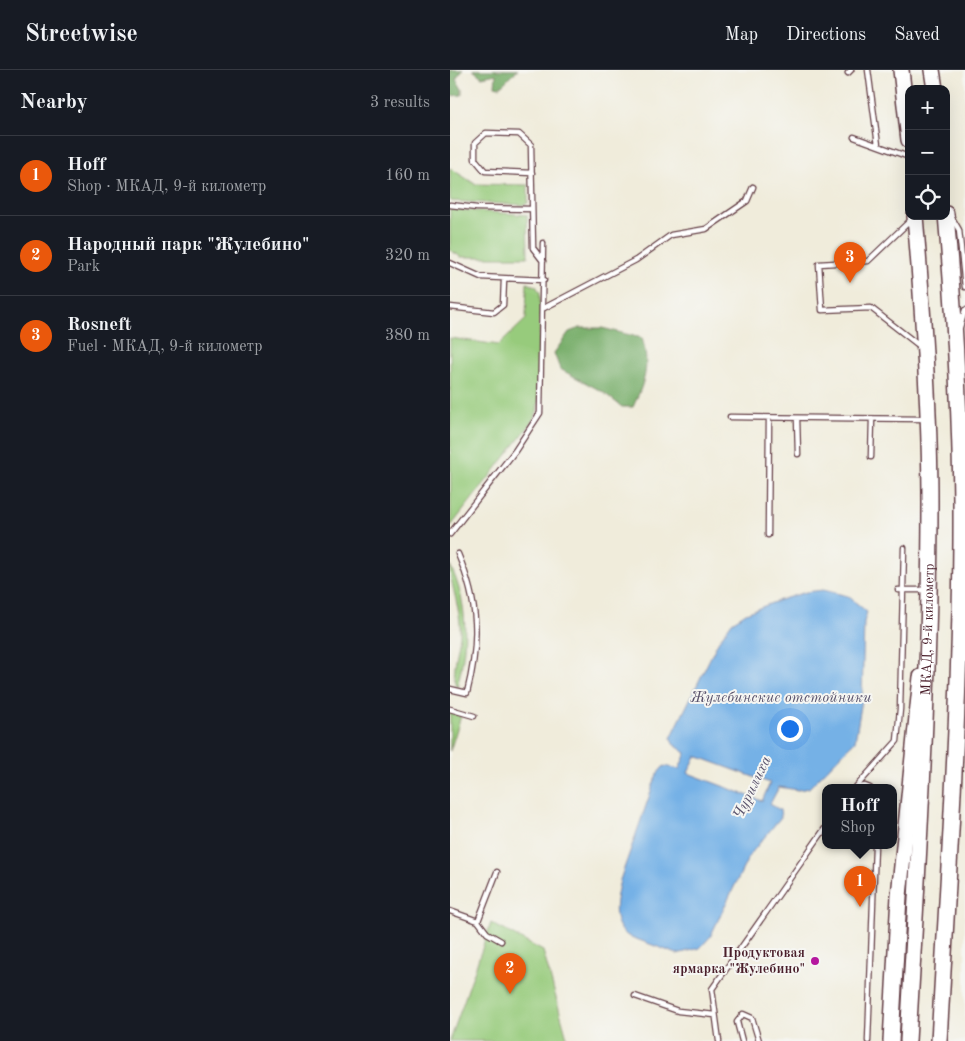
<!DOCTYPE html>
<html lang="en">
<head>
<meta charset="utf-8">
<style>
	body { margin:0; font-family:"Old Standard TT",serif; background:#20242c; color:#f1f3f6 }
	.controls { position:absolute; right:15px; top:15px; display:grid; overflow:hidden; border-radius:10px; box-shadow:0 5px 20px #0002 }
	.controls button { width:45px; height:45px; display:grid; place-items:center; padding:0; border:0; border-bottom:1px solid #363941; background:#171b24; color:#f1f3f6; font:25px sans-serif }
	.you { position:absolute; left:339px; top:658px; width:18px; height:18px; margin:-12px; border:4px solid #fff; border-radius:50%; background:#1a73e8; box-shadow:0 0 0 8px #1a73e833 }
	.badge { display:grid; place-items:center; width:32px; height:32px; border-radius:50%; background:#ea580c; color:#fff; font-size:16px; font-weight:700 }
	.pin { position:absolute; translate:-50% -41px; filter:drop-shadow(0 1px 2px #0008) }
	.pin::after { content:''; position:absolute; top:26px; width:18px; height:15px; background:inherit; clip-path:polygon(0 0,100% 0,50% 100%) }
	.popup { position:absolute; left:372px; top:714px; width:75px; height:65px; box-sizing:border-box; display:grid; place-content:center; border-radius:10px; background:#171b24; filter:drop-shadow(0 1px 4px #0005); font-size:16px; white-space:nowrap; color:#9ea1a6 }
	.popup b { font-size:19px; color:#f1f3f6 }
	.popup::after { content:''; position:absolute; left:50%; top:100%; margin-left:-10px; border:10px solid transparent; border-top-color:#171b24 }
	.list { margin:0; padding:0; list-style:none }
	h2 { display:flex; justify-content:space-between; align-items:center; height:65px; margin:0; padding:0 20px; font-size:21px }
	h2 small { font-size:16px; font-weight:400; color:#9ea1a6 }
	.list li { display:grid; grid-template-columns:32px 1fr auto; gap:15px; align-items:center; box-sizing:border-box; height:80px; padding:0 20px; border-top:1px solid #363941 }
	.list b { display:block; font-size:19px; white-space:nowrap }
	.list p { margin:0; font-size:16px; white-space:nowrap; color:#9ea1a6 }
	.list em { font-size:16px; font-style:normal; color:#9ea1a6 }
	.icon { flex:none; width:28px; height:28px; fill:none; stroke:currentColor; stroke-width:2; stroke-linecap:round; stroke-linejoin:round }
	.map { position:relative; flex:none; width:515px; height:971px; overflow:hidden }
	header { display:flex; align-items:center; gap:30px; box-sizing:border-box; height:70px; padding:0 25px; background:#171b24; border-bottom:1px solid #363941 }
	header strong { font-size:24px }
	nav { display:flex; gap:28px; margin-inline-start:auto; font-size:18px }
	main { display:flex }
	aside { flex:1; background:#171b24 }
	.map>svg:first-child { display:block }
	.green { fill:#97cb7c; stroke:#707554 }
	.forest { fill:#79af6c; stroke:#62674c }
	.water { fill:#75b1e6; stroke:#606888; fill-rule:evenodd }
	.lines { fill:none; stroke-linecap:round; stroke-linejoin:round }
	.service-casing { stroke:#633e45; stroke-width:7 }
	.primary-casing { stroke:#633e45; stroke-width:18 }
	.trunk-casing { stroke:#633e45; stroke-width:18 }
	.service { stroke:#fff; stroke-width:4.5 }
	.primary { stroke:#fff; stroke-width:15 }
	.trunk { stroke:#fff; stroke-width:15 }
	.poi-dot { fill:#b5179e; stroke:#f6f6f2; stroke-width:2 }
	.labels { text-anchor:middle; dominant-baseline:central; stroke-width:4; stroke-linejoin:round; paint-order:stroke }
	.street-label { font-size:14px; fill:#4a1f2b; stroke:#f6f6f2 }
	.poi-label { font-size:14px; font-weight:bold; fill:#4a1f2b; stroke:#f6f6f2; text-anchor:end }
	.water-label { font-size:15px; font-style:italic; fill:#59526c; stroke:#f6f6f2 }
</style>
</head>
<body>
<header>
<strong>Streetwise</strong>
<nav><a>Map</a><a>Directions</a><a>Saved</a></nav>
</header>
<main>
<aside>
<h2>Nearby<small>3 results</small></h2>
<ul class="list">
<li><span class="badge">1</span><div><b>Hoff</b><p>Shop · МКАД, 9-й километр</p></div><em>160 m</em></li>
<li><span class="badge">2</span><div><b>Народный парк &quot;Жулебино&quot;</b><p>Park</p></div><em>320 m</em></li>
<li><span class="badge">3</span><div><b>Rosneft</b><p>Fuel · МКАД, 9-й километр</p></div><em>380 m</em></li>
</ul>
</aside>
<div class="map">
<svg width="515" height="971" viewBox="0 0 515 971">
	<rect width="100%" height="100%" fill="#f6f6f2"/>
	<filter id="ink" filterUnits="userSpaceOnUse"><feTurbulence type="fractalNoise" baseFrequency=".02" numOctaves="2"/><feDisplacementMap in="SourceGraphic" scale="10" xChannelSelector="R" yChannelSelector="G"/><feConvolveMatrix kernelMatrix="1 2 1 2 8 2 1 2 1" color-interpolation-filters="sRGB"/></filter>
	<filter id="wash" filterUnits="userSpaceOnUse"><feTurbulence type="fractalNoise" baseFrequency=".0096" numOctaves="4" result="noise"/><feDisplacementMap in="SourceGraphic" scale="20" xChannelSelector="R" yChannelSelector="G"/><feGaussianBlur stdDeviation="1.12" result="paint"/><feColorMatrix in="noise" values="0 0 0 0 0 0 0 0 0 0 0 0 0 0 0 0 0 1.4 0 .05"/><feComposite in="paint" operator="in"/></filter>
	<g filter="url(#wash)">
		<rect width="100%" height="100%" fill="#f0ecdb"/>
		<path class="green" d="M0,98L25,114L78,115V133L74,135L0,131Z
			M0,139L77,145L78,187H11L0,180Z
			M77,213L86,216L90,223L89,326L87,342L80,355L1,456L0,268L49,275L76,249Z
			M0,495C19,534 18,575 7,617C0,609 9,576 10,564C12,540 0,518 0,495Z
			M0,643L11,646L0,681Z
			M41,853L93,881L118,971H0Z"/>
		<path class="forest" d="M0,0H13L6,9L12,19V25L0,26Z
			M23,0H68C60,5 57,12 49,17L45,16L46,4L32,7Z
			M130,258H152L192,268C200,296 195,311 183,337H172L153,322L110,299L104,283L119,262Z"/>
		<path class="water" d="M373,520L398,526L417,542L414,552L412,630L405,671L359,718L348,720L329,717L320,734L330,740L331,747L299,786L260,867L250,878L227,884L178,866C159,853 166,828 170,810L207,704L214,696L229,699L236,683L223,674L221,668L268,572L282,552L296,543L330,530L356,522ZM246,686L320,713L312,731L238,703Z"/>
	</g>
	<g filter="url(#ink)">
		<g class="lines">
			<defs>
				<path id="service" d="M418,0L428,75
					M398,3L401,0
					M404,67L459,87
					M82,103L35,101L25,89V73L36,63L69,64L81,75L83,178L93,191
					M0,135L27,138L82,139
					M501,146L509,160L515,217
					M462,149L418,191L369,194L372,240L421,238L471,277
					M0,193L31,207L94,210
					M0,237L44,242L53,235L54,210
					M94,238L186,190L221,165L256,159L297,131L303,117
					M510,257L515,240
					M280,347L476,349
					M347,348L348,384
					M421,387L422,349
					M0,464L65,381L90,343L93,173
					M318,465L319,348
					M448,520H477
					M0,619L17,623C30,571 29,534 8,484
					M0,639L24,646
					M405,718L447,671L450,639L454,478
					M406,718L415,716L420,718
					M0,841L28,851L37,863L51,871
					M28,851L47,802
					M185,926L228,941L265,945
					M269,971L262,919L376,757
					M292,971L287,952L293,944L302,948L309,971
					M418,971L425,776"/>
				<path id="primary" d="M441,971L449,826L471,607"/>
				<g id="trunk">
					<path d="M451,0L459,70"/>
					<path d="M482,0L485,19"/>
					<path id="s1" d="M458,971C468,792 480,612 480,432C480,337 473,241 465,146"/>
					<path d="M489,971C499,791 512,611 511,431C510,335 504,239 496,144"/>
				</g>
			</defs>
			<use href="#service" class="service-casing"/>
			<use href="#primary" class="primary-casing"/>
			<use href="#trunk" class="trunk-casing"/>
			<use href="#service" class="service"/>
			<use href="#primary" class="primary"/>
			<use href="#trunk" class="trunk"/>
		</g>
	</g>
	<circle class="poi-dot" cx="365" cy="891" r="5"/>
	<g class="labels">
		<g class="street-label">
			<text stroke="none"><textPath href="#s1" startOffset="412">МКАД, 9-й километр</textPath></text>
		</g>
		<g class="poi-label">
			<text x="355" y="883">Продуктовая<tspan x="355" dy="16">ярмарка "Жулебино"</tspan></text>
		</g>
		<g class="water-label">
			<text x="331" y="628">Жулебинские отстойники</text>
			<text transform="translate(303 718) rotate(-64)">Чурилиха</text>
		</g>
	</g>
</svg>
<div class="controls">
<button>+</button>
<button>−</button>
<button><svg class="icon" aria-label="locate" viewBox="0 0 24 24"><circle cx="12" cy="12" r="6"/><path d="M12 2v4M12 18v4M2 12h4M18 12h4"/></svg></button>
</div>
<div class="you"></div>
<div class="pin badge" style="left:410px;top:837px">1</div>
<div class="popup"><b>Hoff</b>Shop</div>
<div class="pin badge" style="left:60px;top:924px">2</div>
<div class="pin badge" style="left:400px;top:213px">3</div>
</div>
</main>
</body>
</html>
